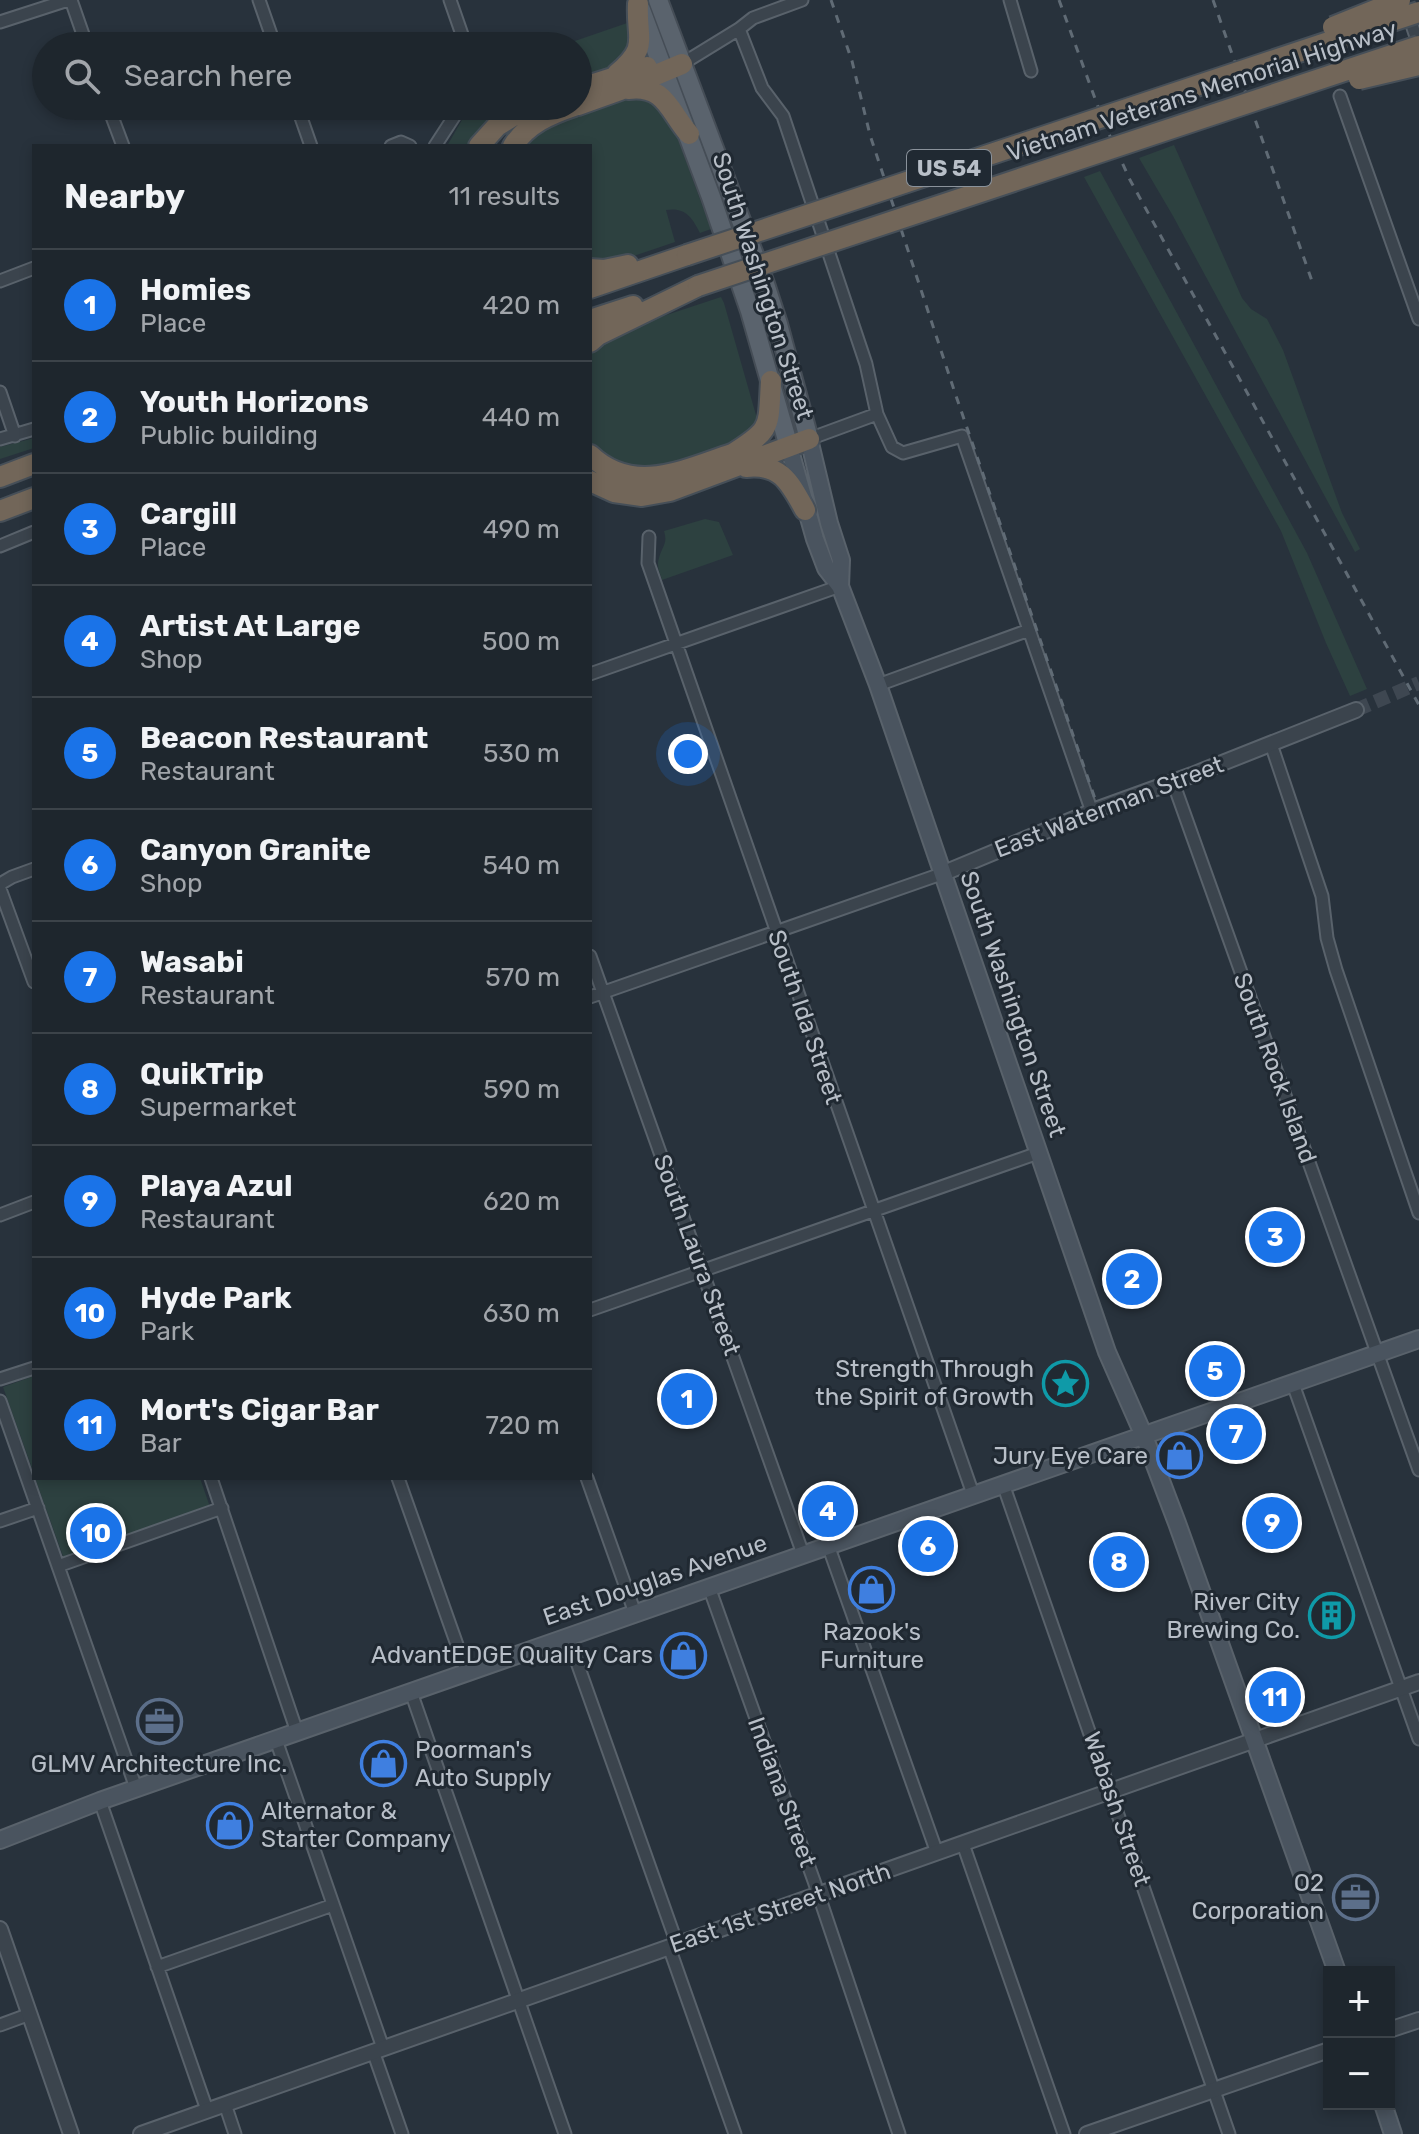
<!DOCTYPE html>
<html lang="en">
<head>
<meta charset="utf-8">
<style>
	body { margin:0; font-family:Rubik,sans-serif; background:#262e35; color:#f1f3f6 }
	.controls { position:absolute; right:24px; bottom:24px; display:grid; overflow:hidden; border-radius:0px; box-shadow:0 4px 12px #0003 }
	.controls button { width:72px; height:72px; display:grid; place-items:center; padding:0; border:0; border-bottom:2px solid #3c4349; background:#1e262d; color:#f1f3f6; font:40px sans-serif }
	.you { position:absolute; left:688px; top:754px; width:28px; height:28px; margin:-20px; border:6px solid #fff; border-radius:50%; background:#1a73e8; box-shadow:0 0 0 12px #1a73e833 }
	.badge { display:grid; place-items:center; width:52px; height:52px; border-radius:50%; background:#1a73e8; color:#fff; font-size:26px; font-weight:700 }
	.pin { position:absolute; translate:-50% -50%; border:4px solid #fff; box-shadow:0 2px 8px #0006 }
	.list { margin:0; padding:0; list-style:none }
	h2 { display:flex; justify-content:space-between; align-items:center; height:104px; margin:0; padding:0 32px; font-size:34px }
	h2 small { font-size:26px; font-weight:400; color:#a1a5aa }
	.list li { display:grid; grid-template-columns:52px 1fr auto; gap:24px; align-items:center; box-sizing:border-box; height:112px; padding:0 32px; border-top:2px solid #3c4349 }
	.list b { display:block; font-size:30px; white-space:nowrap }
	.list p { margin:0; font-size:26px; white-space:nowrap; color:#a1a5aa }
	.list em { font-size:26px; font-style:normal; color:#a1a5aa }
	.icon { flex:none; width:44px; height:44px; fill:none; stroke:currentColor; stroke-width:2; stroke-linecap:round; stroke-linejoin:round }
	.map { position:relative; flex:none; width:1419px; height:2134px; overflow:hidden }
	.search { position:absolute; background:#1e262d; box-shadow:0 4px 12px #0003; left:32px; top:32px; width:560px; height:88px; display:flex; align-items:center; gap:20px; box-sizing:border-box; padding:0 28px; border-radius:44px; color:#a1a5aa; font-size:30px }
	.panel { position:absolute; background:#1e262d; box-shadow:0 4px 12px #0003; left:32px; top:144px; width:560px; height:1336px; border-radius:0px }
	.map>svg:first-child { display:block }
	.green { fill:#2d4140 }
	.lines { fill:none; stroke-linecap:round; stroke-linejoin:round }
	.tertiary-tunnel { stroke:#3e4751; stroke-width:14; stroke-dasharray:14 7; stroke-linecap:butt }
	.minor-casing { stroke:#59626b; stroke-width:15 }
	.tertiary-casing { stroke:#59626b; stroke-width:18 }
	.secondary-casing { stroke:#59626b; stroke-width:20 }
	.primary-casing { stroke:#454d56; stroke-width:22 }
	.motorway-casing { stroke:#464f58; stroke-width:24 }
	.minor { stroke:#3b444d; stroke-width:11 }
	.tertiary { stroke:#3b444d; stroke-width:14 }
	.secondary { stroke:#4a545f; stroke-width:16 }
	.primary { stroke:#5a636d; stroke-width:18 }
	.motorway { stroke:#726659; stroke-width:20 }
	.rail { stroke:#606b75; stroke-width:3; stroke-dasharray:8 8; stroke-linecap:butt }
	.motorway-bridge-casing { stroke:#464f58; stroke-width:24; stroke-linecap:butt }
	.motorway-bridge { stroke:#726659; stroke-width:20 }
	.labels { text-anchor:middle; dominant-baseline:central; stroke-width:6; stroke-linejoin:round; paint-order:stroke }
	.shield { fill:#202932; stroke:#8a929b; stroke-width:2 }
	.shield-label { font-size:22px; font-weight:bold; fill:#b8bfc8 }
	.street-label { font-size:24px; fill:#b8bfc8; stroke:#202932 }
	.poi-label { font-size:24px; fill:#b8bfc8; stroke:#202932; text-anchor:end }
</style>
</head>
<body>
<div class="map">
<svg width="1419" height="2134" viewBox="0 0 1419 2134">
	<rect width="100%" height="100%" fill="#28323c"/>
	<path class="green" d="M633,21L636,31L619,67L578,81V46H570L569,43Z
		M631,94L649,96L671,120L711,229L700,233C692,217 685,207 666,210L675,242L619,261L590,264V146H520L540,127Z
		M470,106H515L472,146H447Z
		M1174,145L1242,298L1251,309L1267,319L1283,350L1342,513L1360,549L1355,552L1173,216L1139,158Z
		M1100,171L1307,553L1367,689L1350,696L1326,643L1281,531L1084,177Z
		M721,297L724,303L758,422L754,438L660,472L629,470L590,447V350L618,331Z
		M34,438V448L0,459V447Z
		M705,519L719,522L733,555L662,580C660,573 656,566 659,558C662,546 668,544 664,531Z
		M34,1376V1474L3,1387Z
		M35,1478H200L210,1507L64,1559Z"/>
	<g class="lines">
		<path class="tertiary-tunnel" d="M1356,710L1419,683"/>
		<defs>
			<path id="minor" d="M71,0L87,46
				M259,0L275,46
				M450,0L466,46
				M1010,0L1031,71
				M1408,13L1419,46
				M0,22L68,0
				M739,29L762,88L783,116L866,364L877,414L892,447L903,453L962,436L1092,812
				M682,64L739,29L753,18L802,0
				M1340,96L1419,319
				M108,106L123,146
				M297,106L311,146
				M391,146L401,142L410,146
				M435,146L461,106
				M0,281L34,268
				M0,392L15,436
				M0,439L34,429
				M809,439L877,414
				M649,537L648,563L973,1494
				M0,546L34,532
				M590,674L840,586
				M878,685L1029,630
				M1271,744L1322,896L1327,938L1336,970L1419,1213
				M1173,782L1419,1470
				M0,884L12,877L34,869
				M0,889L34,982
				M590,956L803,1554
				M590,997L944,873
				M0,1215L34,1202
				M590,1310L1038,1153
				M0,1379L34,1368
				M1293,1384L1419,1739
				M0,1401L136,1788
				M211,1478L297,1732
				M398,1478L467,1673
				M587,1478L635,1613
				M1003,1484L1229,2134
				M0,1521L38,1508
				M828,1545L937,1853
				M58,1566L222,1508
				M709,1587L814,1881L899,2134
				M568,1637L677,1944
				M411,1692L565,2134
				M276,1740L383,2048
				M100,1801L207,2110
				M963,1844L1064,2134
				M669,1947L735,2134
				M157,1967L333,1905
				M0,2025L30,2014
				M373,2051L402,2134
				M225,2104L235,2134"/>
			<path id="tertiary" d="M944,873L1098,809L1192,775L1356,710
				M0,1929L71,2134
				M1389,2030L1419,2020
				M141,2134L1419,1682
				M1087,2134L1329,2050"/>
			<path id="secondary" d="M809,439L829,523L841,560L840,586
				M789,447L815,539L826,568L840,586L878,685L1107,1352L1144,1436L1177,1523L1337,1972
				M0,1840L100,1801L1419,1339
				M1383,2104L1393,2134"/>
			<path id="primary" d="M658,0L765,284L778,324L809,439
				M641,10L711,197L750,311L789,447"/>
			<path id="motorway" d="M617,74C650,46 636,40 638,4
				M578,89L647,67
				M628,89C665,84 669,111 689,134
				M578,105L620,90L682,64
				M479,146L497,126L529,106
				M513,146C527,124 550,114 574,106
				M590,269L604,270L628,265
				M590,288L687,255
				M590,320L633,306
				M590,342L598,335L698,286
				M590,455C633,496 684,470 732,454
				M731,455C773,429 768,428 771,381
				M746,467C781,463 790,483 805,510
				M0,477L34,464
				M590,481L614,492L642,496L670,491L809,439
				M0,511L34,498"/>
		</defs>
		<use href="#minor" class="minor-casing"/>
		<use href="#tertiary" class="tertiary-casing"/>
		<use href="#secondary" class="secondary-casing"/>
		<use href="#primary" class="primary-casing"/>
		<use href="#motorway" class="motorway-casing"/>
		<use href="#minor" class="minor"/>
		<use href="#tertiary" class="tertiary"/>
		<use href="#secondary" class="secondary"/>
		<use href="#primary" class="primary"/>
		<use href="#motorway" class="motorway"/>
		<path class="rail" d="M831,0L852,61L870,135L955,393L1102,819
			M1059,0L1104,123L1130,180L1419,705
			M1213,0L1312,281"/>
		<defs>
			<path id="motorway-bridge" d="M1333,27L1400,0
				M1359,79L1419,65
				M687,255L1419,12
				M698,286L1419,46"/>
		</defs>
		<use href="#motorway-bridge" class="motorway-bridge-casing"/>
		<use href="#motorway-bridge" class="motorway-bridge"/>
	</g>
	<defs>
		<symbol id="sight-ring" viewBox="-11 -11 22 22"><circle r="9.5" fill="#202932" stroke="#0f9aa8" stroke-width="1.5"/><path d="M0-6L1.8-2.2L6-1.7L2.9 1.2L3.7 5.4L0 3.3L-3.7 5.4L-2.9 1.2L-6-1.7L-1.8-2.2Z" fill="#0f9aa8"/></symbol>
		<symbol id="shop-ring" viewBox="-11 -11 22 22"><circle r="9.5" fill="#202932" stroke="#3f7fe0" stroke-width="1.5"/><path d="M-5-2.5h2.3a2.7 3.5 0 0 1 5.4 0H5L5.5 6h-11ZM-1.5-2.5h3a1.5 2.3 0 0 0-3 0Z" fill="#3f7fe0"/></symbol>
		<symbol id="building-ring" viewBox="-11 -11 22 22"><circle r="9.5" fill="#202932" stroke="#0f9aa8" stroke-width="1.5"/><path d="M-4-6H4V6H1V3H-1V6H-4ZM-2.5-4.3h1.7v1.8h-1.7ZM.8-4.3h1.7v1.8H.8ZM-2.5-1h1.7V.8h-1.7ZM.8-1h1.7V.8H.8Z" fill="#0f9aa8"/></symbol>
		<symbol id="office-ring" viewBox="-11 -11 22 22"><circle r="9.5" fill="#202932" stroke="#5c6f8a" stroke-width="1.5"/><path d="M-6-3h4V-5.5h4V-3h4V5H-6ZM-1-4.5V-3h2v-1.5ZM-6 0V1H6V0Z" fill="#5c6f8a"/></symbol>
	</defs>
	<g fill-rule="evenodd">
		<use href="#sight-ring" x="1040" y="1358" width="51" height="51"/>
		<use href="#shop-ring" x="1154" y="1430" width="51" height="51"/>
		<use href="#shop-ring" x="846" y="1564" width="51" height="51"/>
		<use href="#building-ring" x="1306" y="1590" width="51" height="51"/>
		<use href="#shop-ring" x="658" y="1630" width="51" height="51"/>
		<use href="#office-ring" x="134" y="1696" width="51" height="51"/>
		<use href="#shop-ring" x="358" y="1738" width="51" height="51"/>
		<use href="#shop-ring" x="204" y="1800" width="51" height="51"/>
		<use href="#office-ring" x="1330" y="1872" width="51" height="51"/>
	</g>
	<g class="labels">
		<rect class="shield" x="907" y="150" width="84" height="36" rx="6"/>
		<g class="shield-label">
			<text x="949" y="168">US 54</text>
		</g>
		<g class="street-label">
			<text transform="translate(1202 91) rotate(-18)">Vietnam Veterans Memorial Highway</text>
			<text transform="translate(763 286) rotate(72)">South Washington Street</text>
			<text transform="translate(1109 807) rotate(-21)">East Waterman Street</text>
			<text transform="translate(1013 1004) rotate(71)">South Washington Street</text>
			<text transform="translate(805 1017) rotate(71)">South Ida Street</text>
			<text transform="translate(1275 1068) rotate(70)">South Rock Island</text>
			<text transform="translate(697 1255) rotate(70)">South Laura Street</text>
			<text transform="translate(655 1580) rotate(-19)">East Douglas Avenue</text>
			<text transform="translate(782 1792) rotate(70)">Indiana Street</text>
			<text transform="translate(1117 1809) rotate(71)">Wabash Street</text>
			<text transform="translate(780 1908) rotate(-19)">East 1st Street North</text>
		</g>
		<g class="poi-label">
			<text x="1034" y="1369">Strength Through<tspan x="1034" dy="28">the Spirit of Growth</tspan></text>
			<text x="1148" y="1456">Jury Eye Care</text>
			<text x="1300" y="1602">River City<tspan x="1300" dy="28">Brewing Co.</tspan></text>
			<text x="872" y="1632" text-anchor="middle">Razook's<tspan x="872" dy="28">Furniture</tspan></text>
			<text x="653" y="1655">AdvantEDGE Quality Cars</text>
			<text x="415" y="1750" text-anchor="start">Poorman's<tspan x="415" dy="28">Auto Supply</tspan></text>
			<text x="159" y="1764" text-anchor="middle">GLMV Architecture Inc.</text>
			<text x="261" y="1811" text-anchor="start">Alternator &amp;<tspan x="261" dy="28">Starter Company</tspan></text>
			<text x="1324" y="1883">O2<tspan x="1324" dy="28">Corporation</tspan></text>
		</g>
	</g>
</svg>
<div class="controls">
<button>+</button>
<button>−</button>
</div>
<div class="you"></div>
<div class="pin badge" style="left:687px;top:1399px">1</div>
<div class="pin badge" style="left:1132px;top:1279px">2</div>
<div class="pin badge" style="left:1275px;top:1237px">3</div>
<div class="pin badge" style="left:828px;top:1511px">4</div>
<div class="pin badge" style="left:1215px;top:1371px">5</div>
<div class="pin badge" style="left:928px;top:1546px">6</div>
<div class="pin badge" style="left:1236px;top:1434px">7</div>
<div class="pin badge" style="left:1119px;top:1562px">8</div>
<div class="pin badge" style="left:1272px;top:1523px">9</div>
<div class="pin badge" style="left:96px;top:1533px">10</div>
<div class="pin badge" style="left:1275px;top:1697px">11</div>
<div class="search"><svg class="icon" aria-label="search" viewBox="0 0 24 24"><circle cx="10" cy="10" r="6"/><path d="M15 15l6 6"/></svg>Search here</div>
<section class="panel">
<h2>Nearby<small>11 results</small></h2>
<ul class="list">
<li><span class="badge">1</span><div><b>Homies</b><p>Place</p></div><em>420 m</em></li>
<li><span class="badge">2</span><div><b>Youth Horizons</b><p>Public building</p></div><em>440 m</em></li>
<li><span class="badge">3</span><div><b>Cargill</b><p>Place</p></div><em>490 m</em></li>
<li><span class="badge">4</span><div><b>Artist At Large</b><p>Shop</p></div><em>500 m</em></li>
<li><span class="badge">5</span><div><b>Beacon Restaurant</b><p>Restaurant</p></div><em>530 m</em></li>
<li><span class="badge">6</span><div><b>Canyon Granite</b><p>Shop</p></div><em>540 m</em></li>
<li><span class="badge">7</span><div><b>Wasabi</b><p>Restaurant</p></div><em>570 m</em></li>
<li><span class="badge">8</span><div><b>QuikTrip</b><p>Supermarket</p></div><em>590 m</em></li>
<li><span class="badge">9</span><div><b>Playa Azul</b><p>Restaurant</p></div><em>620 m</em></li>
<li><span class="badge">10</span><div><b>Hyde Park</b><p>Park</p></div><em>630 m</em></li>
<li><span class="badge">11</span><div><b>Mort's Cigar Bar</b><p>Bar</p></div><em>720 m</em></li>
</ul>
</section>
</div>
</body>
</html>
